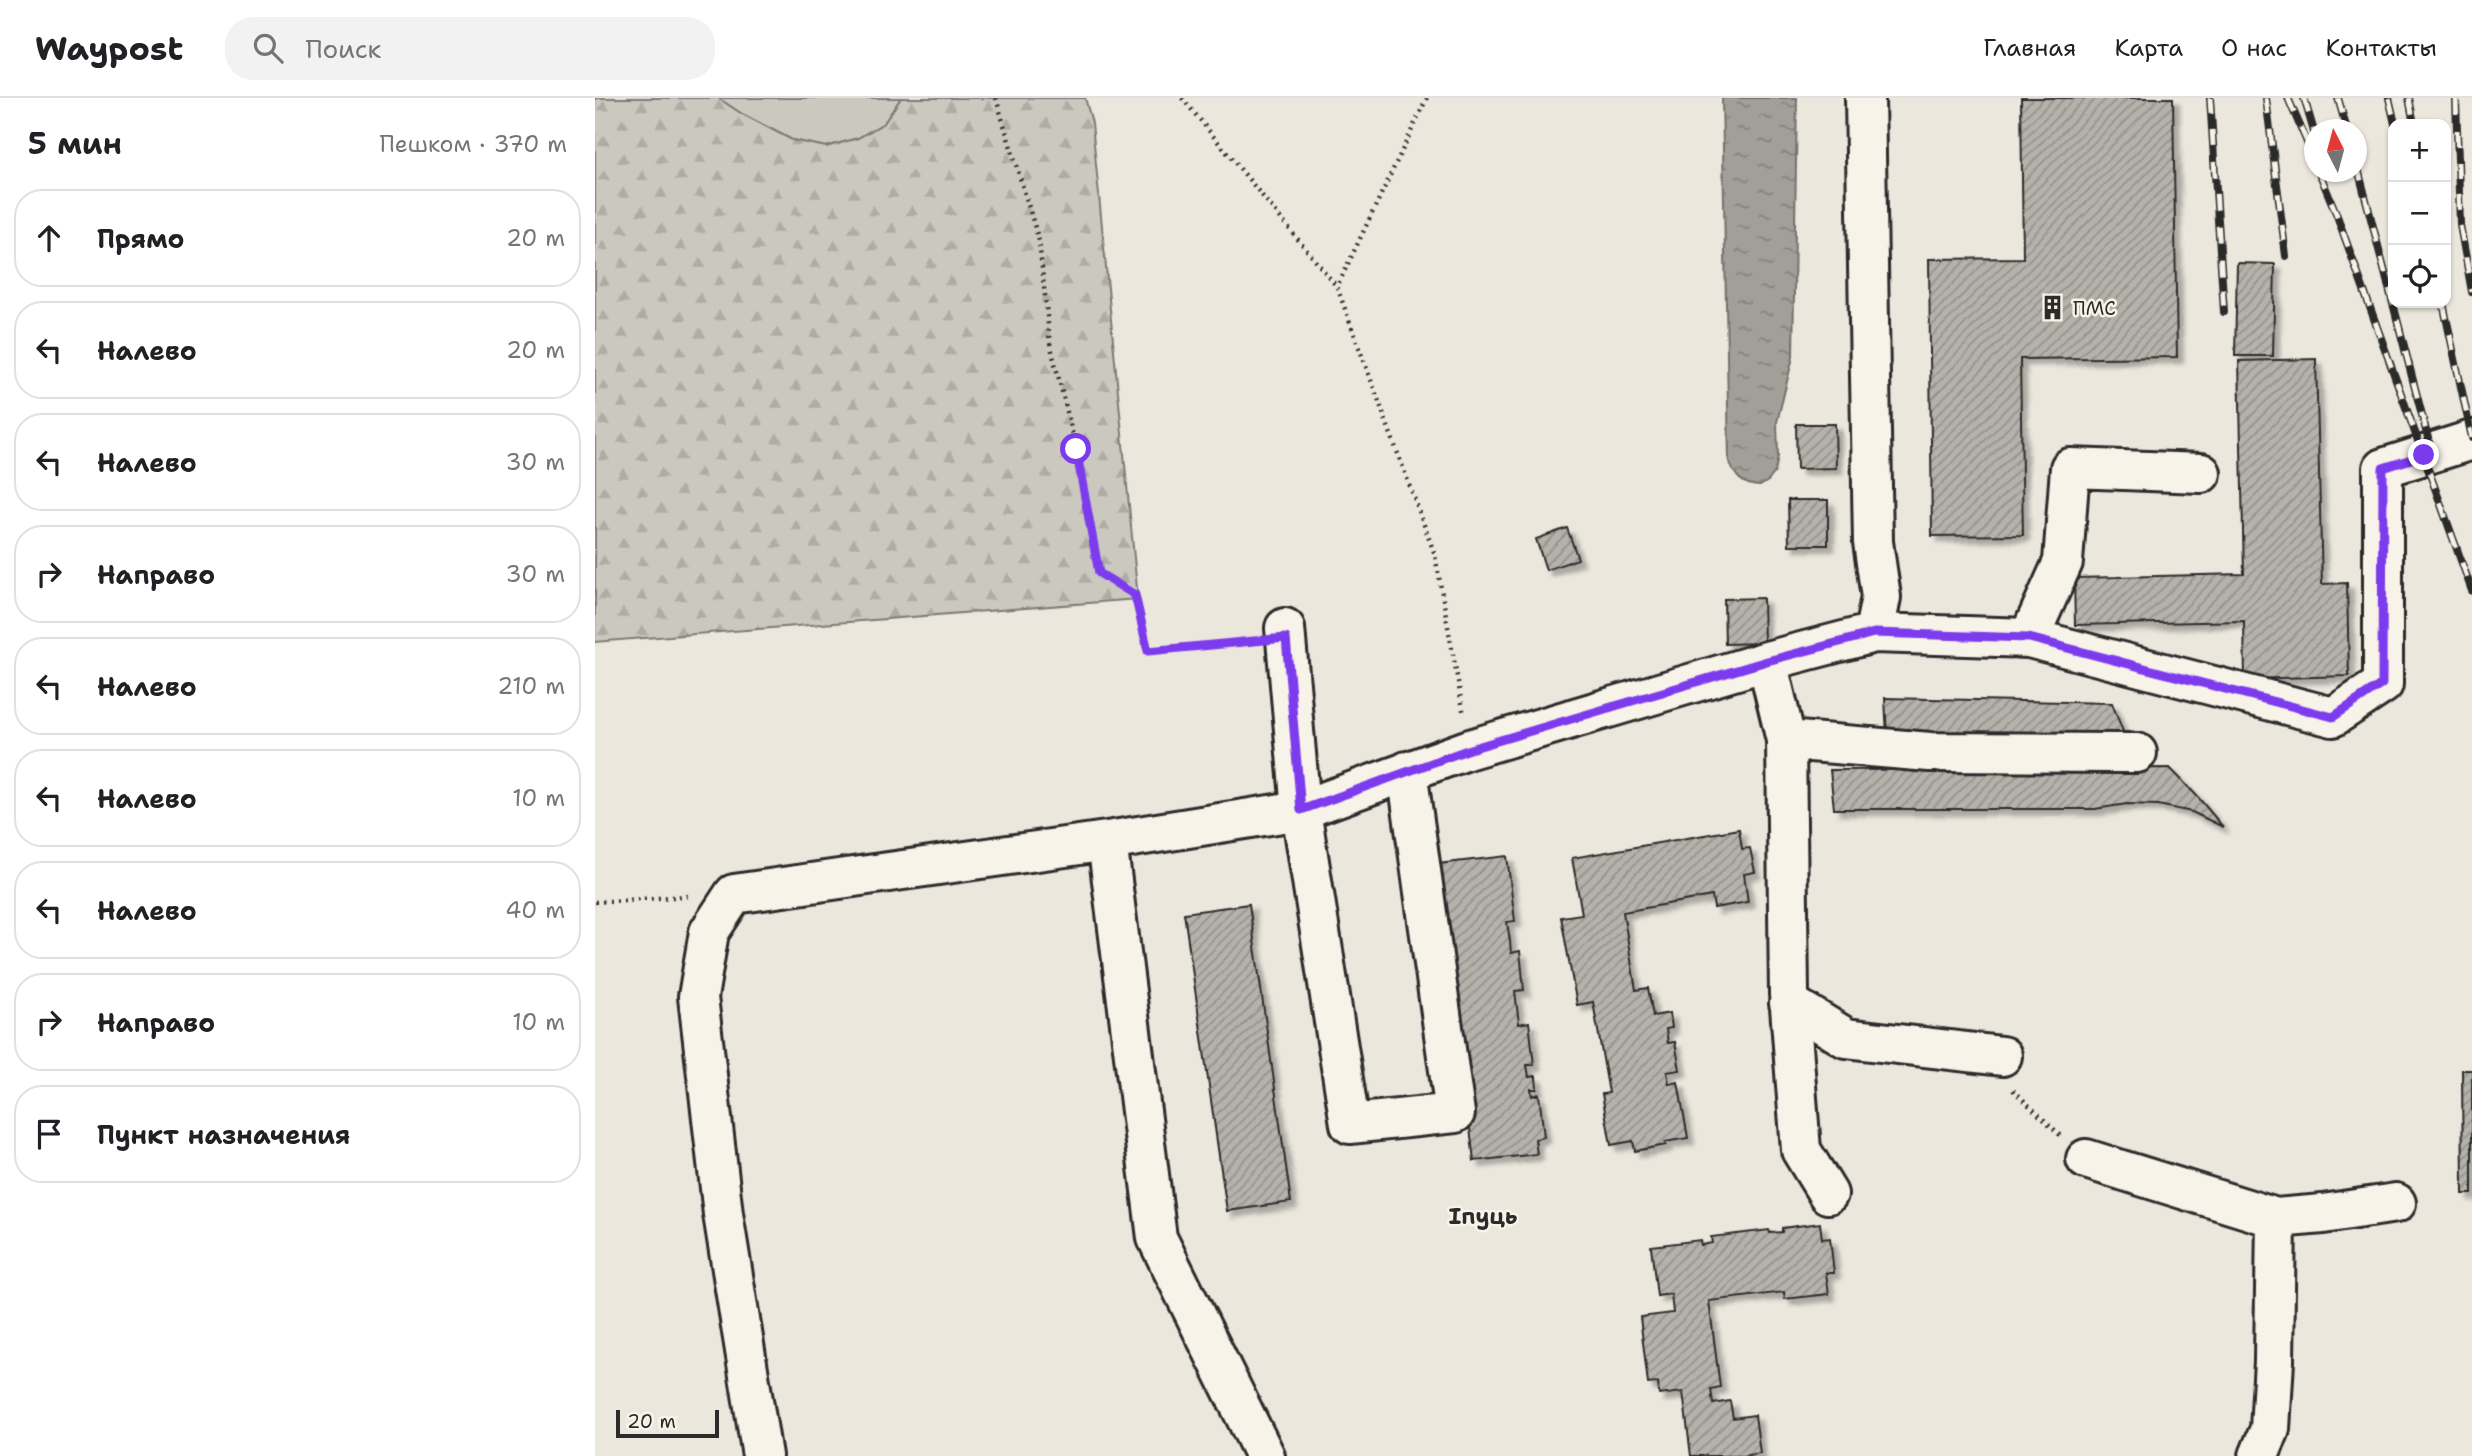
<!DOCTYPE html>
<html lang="ru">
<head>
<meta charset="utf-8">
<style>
	body { margin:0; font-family:"Shantell Sans",sans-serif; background:#f2f2f2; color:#202124 }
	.controls { position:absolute; right:21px; top:21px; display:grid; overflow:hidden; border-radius:14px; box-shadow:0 2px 5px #0004 }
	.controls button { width:63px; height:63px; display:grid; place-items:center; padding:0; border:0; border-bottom:2px solid #e0e0e0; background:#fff; color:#202124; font:35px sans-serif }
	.compass { position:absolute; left:1709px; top:21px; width:63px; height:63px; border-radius:50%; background:#fff; box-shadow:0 2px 5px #0004; rotate:354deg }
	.scale { position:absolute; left:21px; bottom:18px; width:103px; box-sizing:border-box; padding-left:7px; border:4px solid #2b2b2b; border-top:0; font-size:19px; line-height:24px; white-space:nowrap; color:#2b2b2b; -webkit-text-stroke:5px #f7f3e8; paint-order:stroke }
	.stop { position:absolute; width:21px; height:21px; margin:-16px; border:5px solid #7c3aed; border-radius:50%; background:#fff }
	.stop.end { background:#7c3aed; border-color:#fff; box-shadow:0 2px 7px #0008 }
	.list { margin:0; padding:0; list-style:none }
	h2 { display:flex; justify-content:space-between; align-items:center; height:91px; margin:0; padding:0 28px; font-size:30px }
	h2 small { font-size:23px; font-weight:400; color:#757577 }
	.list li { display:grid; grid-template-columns:46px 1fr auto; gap:21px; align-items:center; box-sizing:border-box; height:98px; margin:0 14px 14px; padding:0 14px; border:2px solid #e0e0e0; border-radius:28px }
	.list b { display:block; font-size:26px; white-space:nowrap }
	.list em { font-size:23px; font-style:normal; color:#757577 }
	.icon { flex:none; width:38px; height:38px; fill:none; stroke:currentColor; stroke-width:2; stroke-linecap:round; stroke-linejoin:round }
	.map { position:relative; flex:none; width:1877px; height:1358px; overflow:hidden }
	header { display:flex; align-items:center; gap:42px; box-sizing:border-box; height:98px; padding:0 35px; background:#fff; border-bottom:2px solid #e0e0e0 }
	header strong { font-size:33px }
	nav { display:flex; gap:38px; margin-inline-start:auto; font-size:24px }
	.search { width:490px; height:63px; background:#f2f2f2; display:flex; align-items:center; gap:18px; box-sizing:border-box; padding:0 24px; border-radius:28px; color:#757577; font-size:26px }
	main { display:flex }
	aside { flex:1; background:#fff }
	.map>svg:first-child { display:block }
	.grass { fill:#cbc8bf; stroke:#7b7a75; stroke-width:2 }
	.forest { fill:url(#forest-firs); stroke:#7b7a75; stroke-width:2 }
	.water { fill:url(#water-ripples); stroke:#72716c; stroke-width:2 }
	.building { fill:url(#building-hatch); stroke:#2b2b2b; stroke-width:2; filter:url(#shadow) }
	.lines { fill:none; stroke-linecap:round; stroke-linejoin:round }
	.minor-casing { stroke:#2b2b2b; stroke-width:44 }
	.path { stroke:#2b2b2b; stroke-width:4.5; stroke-dasharray:2 5; stroke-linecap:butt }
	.minor { stroke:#f7f3e8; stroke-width:38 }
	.rail-casing { stroke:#2b2b2b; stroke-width:8 }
	.rail { stroke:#f7f3e8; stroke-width:5; stroke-dasharray:16; stroke-linecap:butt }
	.route { stroke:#7c3aed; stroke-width:9 }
	.labels { text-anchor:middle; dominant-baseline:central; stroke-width:5; stroke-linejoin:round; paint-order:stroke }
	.poi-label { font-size:19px; fill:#2b2b2b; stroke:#f7f3e8; text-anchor:start }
	.quarter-label { font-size:23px; font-weight:bold; fill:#2b2b2b; stroke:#f7f3e8 }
</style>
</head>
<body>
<header>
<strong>Waypost</strong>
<div class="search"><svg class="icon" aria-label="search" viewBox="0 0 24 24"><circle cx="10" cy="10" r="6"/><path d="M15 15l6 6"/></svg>Поиск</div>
<nav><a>Главная</a><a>Карта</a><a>О нас</a><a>Контакты</a></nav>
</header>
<main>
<aside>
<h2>5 мин<small>Пешком · 370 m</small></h2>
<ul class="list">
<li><svg class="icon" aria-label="ahead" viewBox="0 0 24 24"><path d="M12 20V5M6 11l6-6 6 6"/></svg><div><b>Прямо</b></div><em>20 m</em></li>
<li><svg class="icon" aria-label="left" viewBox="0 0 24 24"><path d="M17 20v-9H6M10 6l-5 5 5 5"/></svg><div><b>Налево</b></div><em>20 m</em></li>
<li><svg class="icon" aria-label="left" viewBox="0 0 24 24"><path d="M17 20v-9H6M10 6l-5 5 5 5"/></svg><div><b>Налево</b></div><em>30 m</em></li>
<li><svg class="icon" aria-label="right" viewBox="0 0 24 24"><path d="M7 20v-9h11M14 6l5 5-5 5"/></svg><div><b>Направо</b></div><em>30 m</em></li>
<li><svg class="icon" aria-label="left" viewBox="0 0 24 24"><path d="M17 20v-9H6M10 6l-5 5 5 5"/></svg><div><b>Налево</b></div><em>210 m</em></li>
<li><svg class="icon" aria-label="left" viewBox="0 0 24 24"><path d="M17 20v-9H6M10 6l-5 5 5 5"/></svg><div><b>Налево</b></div><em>10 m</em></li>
<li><svg class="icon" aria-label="left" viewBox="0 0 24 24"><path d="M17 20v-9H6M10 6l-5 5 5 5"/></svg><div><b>Налево</b></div><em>40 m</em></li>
<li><svg class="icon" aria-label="right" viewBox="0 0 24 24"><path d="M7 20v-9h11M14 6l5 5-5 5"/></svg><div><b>Направо</b></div><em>10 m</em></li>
<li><svg class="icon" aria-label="arrive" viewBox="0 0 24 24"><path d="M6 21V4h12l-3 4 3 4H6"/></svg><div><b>Пункт назначения</b></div></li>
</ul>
</aside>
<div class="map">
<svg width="1877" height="1358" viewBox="0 0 1877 1358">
	<defs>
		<pattern id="forest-firs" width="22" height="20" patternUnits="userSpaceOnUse" patternTransform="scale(1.75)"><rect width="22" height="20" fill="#cbc8bf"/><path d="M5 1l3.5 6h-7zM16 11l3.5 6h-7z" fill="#aeaca4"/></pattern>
		<pattern id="water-ripples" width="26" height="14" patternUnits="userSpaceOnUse" patternTransform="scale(1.75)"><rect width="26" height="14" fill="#a29f98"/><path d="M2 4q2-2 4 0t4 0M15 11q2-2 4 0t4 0" fill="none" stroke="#84827c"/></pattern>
		<pattern id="building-hatch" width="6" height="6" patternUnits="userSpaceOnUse" patternTransform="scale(1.75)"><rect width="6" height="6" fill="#b5b2ab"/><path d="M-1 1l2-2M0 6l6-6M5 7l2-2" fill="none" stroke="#93918b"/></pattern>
		<filter id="shadow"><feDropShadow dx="6" dy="6" stdDeviation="2" flood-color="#0004"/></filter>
	</defs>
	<rect width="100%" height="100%" fill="#ebe7dd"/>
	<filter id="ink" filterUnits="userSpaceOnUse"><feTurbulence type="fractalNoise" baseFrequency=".0143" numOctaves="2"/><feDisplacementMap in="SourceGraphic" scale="14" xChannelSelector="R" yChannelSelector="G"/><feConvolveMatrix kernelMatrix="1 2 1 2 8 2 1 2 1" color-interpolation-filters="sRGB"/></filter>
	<g filter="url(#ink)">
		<path class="grass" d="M123,0H306L289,25L263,40L231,49L197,42L147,16Z"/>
		<path class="forest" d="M0,0H123L147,16L197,42L231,49L263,40L289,25L306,0H490L497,25L543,501L0,544Z"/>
		<path class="water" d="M1127,0H1202L1198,259L1182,324L1183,358L1180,374L1173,383L1165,388C1147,387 1140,379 1134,363Z"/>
		<path class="building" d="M1426,0H1578L1582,259L1425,261L1428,437L1337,438L1334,161L1428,160Z
			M1642,165L1680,166L1678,258H1640Z
			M1721,261L1727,486L1752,485L1754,578L1650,581L1649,523L1480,527L1479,480L1649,476L1644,263Z
			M1201,326H1240L1241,370L1202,371Z
			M1193,402H1233V447H1194Z
			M972,430L983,461L951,472L941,441Z
			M1168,500L1169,545L1130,546L1129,501Z
			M1290,600L1517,605L1530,639H1292Z
			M1575,670L1602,698L1628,729L1597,714L1563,707L1532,706L1500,711H1239L1235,672Z
			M1144,731L1147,751L1155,750L1160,774L1149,776L1153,804L1119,810L1117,798L1028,814L1041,892L1053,890L1058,918L1075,915L1077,930L1071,931L1073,945L1080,944L1085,972L1072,974L1074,986L1083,984L1093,1040L1070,1044L1071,1047L1040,1053L1038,1043L1016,1047L1007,996L1014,995L998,904L982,907L966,819L987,816L977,760Z
			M912,758L920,823L912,824L915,843L916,855L925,853L929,892L920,893L924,926L934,924L939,967H932L934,979L941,978L942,991H936L937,998L944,996L949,1039L940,1041L942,1056L879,1063L843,766Z
			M654,806L696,1104L632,1113L589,815Z
			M1867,972H1877V1096H1868Z
			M1225,1125L1227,1141L1235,1140L1239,1175H1231L1234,1196L1190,1201L1189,1194L1114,1203L1125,1289L1116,1291L1118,1306L1135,1303L1138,1320L1160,1317L1165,1355L1148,1358H1096L1088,1294L1064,1297L1063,1285L1053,1286L1045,1219L1078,1215L1076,1196L1062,1198L1056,1148L1105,1142L1106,1147L1117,1145L1116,1139L1174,1132L1175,1135L1187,1134V1130Z"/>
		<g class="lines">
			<defs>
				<path id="minor" d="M1270,0L1278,444L1286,499L1279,535
					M690,530L706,712L755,1026L860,1015L812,673
					M1434,540L1468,464L1475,370L1606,375
					M1172,563L1191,642L1194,896L1206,1052L1233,1096
					M1191,642L1335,654L1542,655
					M512,743L706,712L875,651L1172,563L1279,535L1434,540L1738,619L1788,586V370L1877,342
					M1194,905L1251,940L1407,958
					M1491,1061L1681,1120L1679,1263L1675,1331L1664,1358
					M1681,1120L1728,1116L1801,1105
					M167,1358L128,1116L103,899L114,834L139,796L512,743L562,1140L670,1358"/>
			</defs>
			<use href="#minor" class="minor-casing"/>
			<path class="path" d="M401,0L444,143L455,245L481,350L504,475L540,497L553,553L655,543
				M587,0L742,189
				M832,0L742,189L840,457L869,617
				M0,804L93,798
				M1418,992L1465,1037"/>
			<use href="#minor" class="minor"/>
			<defs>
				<path id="rail" d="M1615,0L1629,214
					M1671,0L1691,158
					M1693,0L1720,63
					M1709,0L1720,37
					M1743,0L1752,32
					M1794,0L1800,26
					M1814,0L1819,26
					M1861,0L1865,127L1877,194
					M1762,67L1834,344
					M1724,74L1741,115L1877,493
					M1848,205L1877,340"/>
			</defs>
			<use href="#rail" class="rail-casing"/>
			<use href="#rail" class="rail"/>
		</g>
	</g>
	<g class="lines" filter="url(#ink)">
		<path class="route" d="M481,351L504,475L540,497L553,553L691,540L706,712L875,651L1172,563L1279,535L1434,540L1738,619L1787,586L1788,370L1829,357"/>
	</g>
	<defs>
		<symbol id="building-bare" viewBox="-9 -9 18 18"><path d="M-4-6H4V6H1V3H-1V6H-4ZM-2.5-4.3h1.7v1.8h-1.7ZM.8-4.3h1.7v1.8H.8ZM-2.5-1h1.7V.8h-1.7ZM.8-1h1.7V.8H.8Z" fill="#2b2b2b" stroke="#f7f3e8" stroke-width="2.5" paint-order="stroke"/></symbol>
	</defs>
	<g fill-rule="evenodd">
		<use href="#building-bare" x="1440" y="192" width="35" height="35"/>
	</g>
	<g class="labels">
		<g class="poi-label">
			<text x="1478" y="210">ПМС</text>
		</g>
		<g class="quarter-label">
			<text x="888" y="1118">Іпуць</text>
		</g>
	</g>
</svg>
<div class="controls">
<button>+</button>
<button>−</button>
<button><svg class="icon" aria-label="locate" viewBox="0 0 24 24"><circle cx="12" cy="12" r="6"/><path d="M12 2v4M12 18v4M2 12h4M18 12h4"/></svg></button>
</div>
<svg class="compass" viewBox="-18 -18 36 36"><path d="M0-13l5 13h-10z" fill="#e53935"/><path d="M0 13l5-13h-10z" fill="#757577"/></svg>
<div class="scale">20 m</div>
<div class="stop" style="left:481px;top:351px"></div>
<div class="stop end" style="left:1829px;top:357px"></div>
</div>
</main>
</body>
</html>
